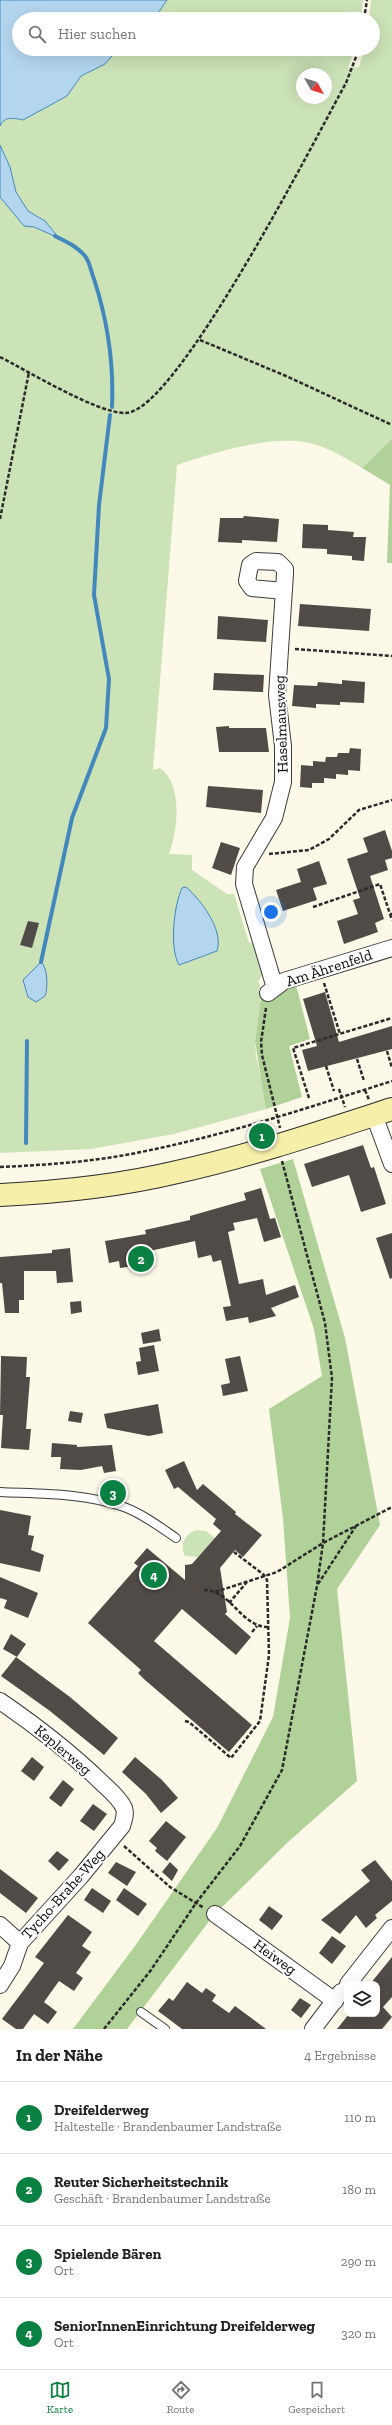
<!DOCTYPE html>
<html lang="de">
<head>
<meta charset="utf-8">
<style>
	body { margin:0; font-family:"Zilla Slab",serif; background:#f2f2f2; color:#222 }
	.controls { position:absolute; right:12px; bottom:12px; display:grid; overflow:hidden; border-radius:8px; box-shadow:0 4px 16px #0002 }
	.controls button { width:36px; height:36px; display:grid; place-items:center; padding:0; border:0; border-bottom:1px solid #e0e0e0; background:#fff; color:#222; font:20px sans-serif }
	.compass { position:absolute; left:296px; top:68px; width:36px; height:36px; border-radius:50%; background:#fff; box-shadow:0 4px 16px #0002; rotate:129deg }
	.you { position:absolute; left:271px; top:912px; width:14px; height:14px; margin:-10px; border:3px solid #fff; border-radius:50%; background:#1a73e8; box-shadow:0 0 0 6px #1a73e833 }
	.badge { display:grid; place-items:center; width:26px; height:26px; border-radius:50%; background:#0b8043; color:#fff; font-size:13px; font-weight:700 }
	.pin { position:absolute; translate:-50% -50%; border:2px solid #fff; box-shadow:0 1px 4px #0006 }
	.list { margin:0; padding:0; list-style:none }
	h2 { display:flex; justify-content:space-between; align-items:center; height:52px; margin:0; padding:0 16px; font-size:17px }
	h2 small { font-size:13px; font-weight:400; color:#767676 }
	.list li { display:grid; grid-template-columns:26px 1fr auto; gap:12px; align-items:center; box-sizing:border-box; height:72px; padding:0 16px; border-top:1px solid #e0e0e0 }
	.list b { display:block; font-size:15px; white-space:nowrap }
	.list p { margin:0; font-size:13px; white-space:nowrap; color:#767676 }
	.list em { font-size:13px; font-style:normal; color:#767676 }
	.icon { flex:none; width:22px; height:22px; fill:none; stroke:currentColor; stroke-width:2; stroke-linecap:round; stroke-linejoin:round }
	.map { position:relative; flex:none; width:392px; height:2029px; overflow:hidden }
	.search { position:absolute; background:#fff; box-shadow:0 4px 16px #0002; left:12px; right:12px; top:12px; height:44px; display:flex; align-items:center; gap:10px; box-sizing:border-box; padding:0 14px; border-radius:22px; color:#767676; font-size:15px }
	.sheet { height:340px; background:#fff }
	nav { display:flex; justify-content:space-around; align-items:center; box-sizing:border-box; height:56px; border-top:1px solid #e0e0e0; background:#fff; font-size:11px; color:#767676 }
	nav a { display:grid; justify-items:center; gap:2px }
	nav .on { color:#0b8043 }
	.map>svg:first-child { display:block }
	.green { fill:#cce2b7; fill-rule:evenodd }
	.forest { fill:#b0d198 }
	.water { fill:#b3d6ee; stroke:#4288bd }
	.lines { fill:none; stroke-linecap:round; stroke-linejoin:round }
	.stream { stroke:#4288bd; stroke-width:4 }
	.building { fill:#514b47 }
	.service-casing { stroke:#3c3c3c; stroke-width:10 }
	.minor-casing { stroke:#3c3c3c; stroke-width:18 }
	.secondary-casing { stroke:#2b2b2b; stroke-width:24 }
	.path { stroke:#2b2b2b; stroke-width:2.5; stroke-dasharray:4 2; stroke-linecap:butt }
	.service { stroke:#fff; stroke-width:8 }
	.minor { stroke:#fff; stroke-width:16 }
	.secondary { stroke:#f6efaa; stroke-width:22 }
	.labels { text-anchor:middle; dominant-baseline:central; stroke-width:4; stroke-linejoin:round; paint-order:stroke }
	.street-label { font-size:15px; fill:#090909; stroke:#fff }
</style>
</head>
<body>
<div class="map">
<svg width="392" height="2029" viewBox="0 0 392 2029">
	<rect width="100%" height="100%" fill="#fcf9e8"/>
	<path class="green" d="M167,0H363L361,19H154Z
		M371,0H392V439L362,468C344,457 325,445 304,442C268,436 211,453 177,465L153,770L160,768C183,784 178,830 169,854L192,855V870L227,894H234L249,943L255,942L264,972L258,981L262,991L255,1041L256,1056L266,1098V1109L174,1134L91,1149L0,1153V197L24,226L34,227L59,237L45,221L28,211L16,191L10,167L0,145V126L3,121L67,96L81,76L105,64L118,49H355L348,68L359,67L364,49H373V19H369ZM302,74H326V98H302ZM186,887L194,895L215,927L175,959L174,925Z
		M118,1484L121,1500L108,1497L107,1489Z
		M196,1530L206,1531L215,1538L198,1557L185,1556C179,1545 185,1534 196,1530Z"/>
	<path class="forest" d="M392,439V563H387L390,485L362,468Z
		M296,985L310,1039L289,1046L302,1097L266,1109L255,1041L262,991Z
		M293,1159L345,1338L380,1525L337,1589L357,1781L288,1842L213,1916L127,2029H73L135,1946L217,1828L273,1717L290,1618L283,1518L269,1409L322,1376L314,1329L260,1169Z"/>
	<path class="water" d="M0,0H167L154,19H19V49H118L105,64L81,76L67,96L23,120C14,118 4,116 0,126Z
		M0,145L10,167L16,192L28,211L45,221L59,238L34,227L24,226L0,197Z
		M186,887C201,900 224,930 217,951L179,965C169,948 174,905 182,888Z
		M41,962C48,968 48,988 45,996L36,1002L28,997L23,980Z"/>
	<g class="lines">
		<path class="stream" d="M55,236C66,242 77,246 85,256C90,262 91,272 94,279C108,322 114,362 112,407
			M41,962L72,818L106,728L109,679L94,595L99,505L110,415
			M26,1143L27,1041"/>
	</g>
	<path class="building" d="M244,516L279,519L277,542L242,540V543L218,542L220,518H243Z
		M303,524L328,525V530L354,532L353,537H366L364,561L352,560V556L327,554V549L302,548Z
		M300,604L371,609L369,631L298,626Z
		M218,616L268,620L266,642L217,639Z
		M214,673L264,675L263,692L213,690Z
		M342,680L365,682L364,703L340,702V705L316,704V708L292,706L294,685L317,686L318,682L342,684Z
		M229,726V728H266L269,752H219L216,727Z
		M350,748L361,749L360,771L348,770V775L336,774V779L324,778V783H312V788L300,787L301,765L313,766V761L325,762L326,757H337L338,753H349Z
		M208,786L263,790L261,813L206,807Z
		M385,830L392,851V858L385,860L388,870L370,876L384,919L375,923L378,932L344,944L337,921L358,914L353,900L360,898L347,859L368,852L363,838Z
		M221,842L240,848L231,875L212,868Z
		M319,861L327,884L313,888L317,900L283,911L276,890L301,882L297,869Z
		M28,921L39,923L32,948L20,945Z
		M325,992L339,1042L392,1026V1049L308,1071L302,1050L317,1046L303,999Z
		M363,1145L371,1168L374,1167L386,1204L361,1212L349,1175L312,1187L304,1164Z
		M261,1188L270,1219L275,1218L281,1237L264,1242L257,1218L233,1223L235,1230L228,1232L239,1284L263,1279L266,1295L295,1285L299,1297L271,1308L276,1316L249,1323L248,1317L226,1321L223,1307L231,1306L221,1260L213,1262L211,1255L198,1258L195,1241L145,1252L148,1268L135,1271L134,1266L120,1268L119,1261L109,1263L105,1241L146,1234L145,1230L190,1220V1216L246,1200L244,1193Z
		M392,1233V1278L390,1279L376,1238Z
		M70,1248L73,1282L57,1283L56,1271H24V1300H19V1313H5L2,1283H0V1257L52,1253V1250Z
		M81,1301L82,1312L71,1314L70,1302Z
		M159,1329L161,1341L143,1344L141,1333Z
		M154,1345L159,1371L138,1375L136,1362L141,1361L139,1348Z
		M1,1356L27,1357L26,1377H30L26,1429H31L29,1450L1,1448L3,1415H0Z
		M240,1356L248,1391L223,1396L221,1385L230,1383L225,1359Z
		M158,1404L163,1433L149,1436L107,1428L104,1414Z
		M70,1411L83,1413L81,1423L68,1421Z
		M52,1443L77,1445V1447L112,1445L116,1471L104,1473L102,1466L81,1470L60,1469L61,1457H51Z
		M184,1461L197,1490L203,1484L236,1512L235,1514L262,1535L243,1557L235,1550L220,1568L227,1612L225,1614L251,1637L236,1655L182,1609L154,1641L252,1725L229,1752L145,1680L138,1673L141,1670L88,1623L138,1566L134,1563L147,1548L185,1580V1565L192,1564L221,1531L213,1524L216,1519L178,1487L174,1489L165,1470Z
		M0,1510L31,1516L28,1535L34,1536L31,1550L44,1555L40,1572L0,1563Z
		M0,1577L38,1593L28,1618L4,1608L7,1600L0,1598Z
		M11,1634L26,1644L17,1657L3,1649Z
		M16,1657L70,1697L118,1738L104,1755L50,1711L1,1676Z
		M32,1757L44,1767L34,1781L21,1771Z
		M135,1757L162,1780L178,1798L161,1813L146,1794L122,1772Z
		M63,1780L74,1789L61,1807L49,1798Z
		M93,1804L107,1814L94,1831L80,1821Z
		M166,1821L186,1837L167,1861L155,1851L157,1848L149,1841Z
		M57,1851L69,1860L59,1871L48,1861Z
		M375,1860L392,1881V1901L375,1915L377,1918L366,1928L356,1915L340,1934L321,1920L370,1881L361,1870Z
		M116,1862L136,1872L127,1886L108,1873Z
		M170,1862L178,1870L172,1881L162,1872Z
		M0,1869L38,1898L26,1913L0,1893Z
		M92,1888L111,1901L103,1913L84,1900Z
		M124,1888L147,1904L138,1916L116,1900Z
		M269,1906L283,1916L272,1930L259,1920Z
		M68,1915L92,1932L82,1946L91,1952L76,1973L83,1978L74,1991L59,1981L44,2002L57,2012L48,2024L34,2014L23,2029H16L2,2019L44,1963L35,1957Z
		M332,1936L346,1946L332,1964L319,1953Z
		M392,1957V1997L383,2007L392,2017L382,2029H337L349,2014H377V1984H370Z
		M187,1982L202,1993L206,1988L216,1995L212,2001L229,2013L235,2006L266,2029H182L158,2011L169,1998L173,2001Z
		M300,1998L311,2005L301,2018L291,2010Z"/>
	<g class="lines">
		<defs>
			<path id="service" d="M0,1492C41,1494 84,1493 124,1507C143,1514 160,1527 176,1538
				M141,2012L165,2029"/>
			<path id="minor" d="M275,988L244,884L245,867L274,818L283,782V746L277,695L285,574V569L278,562L256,561L250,565L247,581L252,588L284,591
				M268,993L284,981L392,948
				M374,1115L392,1164
				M0,1701C35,1725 69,1751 100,1781C108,1789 119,1797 124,1808C126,1815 124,1819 122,1826L81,1876L20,1943L12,1966L0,1985
				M215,1914L335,2001
				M0,1925L20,1943
				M348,1984L392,1928
				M313,2029L341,1992"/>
			<path id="secondary" d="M0,1195C60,1192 119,1186 177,1172C250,1156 321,1132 392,1109"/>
		</defs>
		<use href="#service" class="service-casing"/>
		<use href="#minor" class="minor-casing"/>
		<use href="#secondary" class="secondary-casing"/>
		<path class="path" d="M364,19L367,0
			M200,340L286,376L392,425
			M0,357C28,371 98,414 126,413C177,411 317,135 346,83L359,49
			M0,519L29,372
			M295,649L392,656
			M269,854L309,850L329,839L359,810L392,800
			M313,907L380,884L390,914H392
			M390,914L392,920
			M324,983L340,1034
			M266,1008L261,1042L262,1055L280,1128
			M387,1051L392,1068
			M357,1059L364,1081
			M326,1066L334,1091
			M339,1089L345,1107
			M365,1090L369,1100
			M309,1098L293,1048L392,1018
			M0,1167C45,1165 91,1162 136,1153C223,1136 307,1108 392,1081
			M102,1489L120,1482L123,1496
			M318,1584L356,1526
			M204,1590C231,1590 241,1627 268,1627
			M215,1592L277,1572L323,1543L392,1507
			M229,1603L247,1582
			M252,1632L257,1626
			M185,1721L189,1722L231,1758L260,1721L269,1655L267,1580L264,1575L234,1552
			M124,1846L170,1887L204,1908
			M104,2029L151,1970L196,1903L240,1846L282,1770L317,1586L323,1543L332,1378L325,1323L282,1161"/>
		<use href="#service" class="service"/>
		<use href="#minor" class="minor"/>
		<use href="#secondary" class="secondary"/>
	</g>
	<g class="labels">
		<g class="street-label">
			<text transform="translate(281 724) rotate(-92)">Haselmausweg</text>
			<text transform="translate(329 968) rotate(-18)">Am Ährenfeld</text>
			<text transform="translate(63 1750) rotate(40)">Keplerweg</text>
			<text transform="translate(63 1894) rotate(-48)">Tycho-Brahe-Weg</text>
			<text transform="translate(275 1957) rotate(36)">Heiweg</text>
		</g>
	</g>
</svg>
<div class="controls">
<button><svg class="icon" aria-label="layers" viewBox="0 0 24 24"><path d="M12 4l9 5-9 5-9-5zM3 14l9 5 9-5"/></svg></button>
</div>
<svg class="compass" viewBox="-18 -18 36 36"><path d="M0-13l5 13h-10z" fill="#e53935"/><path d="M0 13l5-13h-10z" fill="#767676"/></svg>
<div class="you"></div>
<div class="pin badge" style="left:262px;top:1136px">1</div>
<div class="pin badge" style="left:141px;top:1259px">2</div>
<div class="pin badge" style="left:113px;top:1493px">3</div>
<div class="pin badge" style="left:154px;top:1575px">4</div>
<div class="search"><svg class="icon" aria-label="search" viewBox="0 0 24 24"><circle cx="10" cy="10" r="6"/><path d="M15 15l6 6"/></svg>Hier suchen</div>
</div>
<section class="sheet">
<h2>In der Nähe<small>4 Ergebnisse</small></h2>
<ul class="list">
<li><span class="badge">1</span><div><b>Dreifelderweg</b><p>Haltestelle · Brandenbaumer Landstraße</p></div><em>110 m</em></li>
<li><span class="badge">2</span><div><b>Reuter Sicherheitstechnik</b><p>Geschäft · Brandenbaumer Landstraße</p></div><em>180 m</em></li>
<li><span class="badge">3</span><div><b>Spielende Bären</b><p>Ort</p></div><em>290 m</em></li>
<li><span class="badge">4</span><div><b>SeniorInnenEinrichtung Dreifelderweg</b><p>Ort</p></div><em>320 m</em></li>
</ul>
</section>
<nav>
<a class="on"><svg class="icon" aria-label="map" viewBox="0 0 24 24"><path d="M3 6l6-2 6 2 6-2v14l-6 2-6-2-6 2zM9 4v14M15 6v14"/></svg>Karte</a>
<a><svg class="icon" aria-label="directions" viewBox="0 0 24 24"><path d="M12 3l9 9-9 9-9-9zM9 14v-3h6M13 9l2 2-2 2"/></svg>Route</a>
<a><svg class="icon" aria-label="saved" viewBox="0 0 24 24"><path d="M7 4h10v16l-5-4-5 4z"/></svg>Gespeichert</a>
</nav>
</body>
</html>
